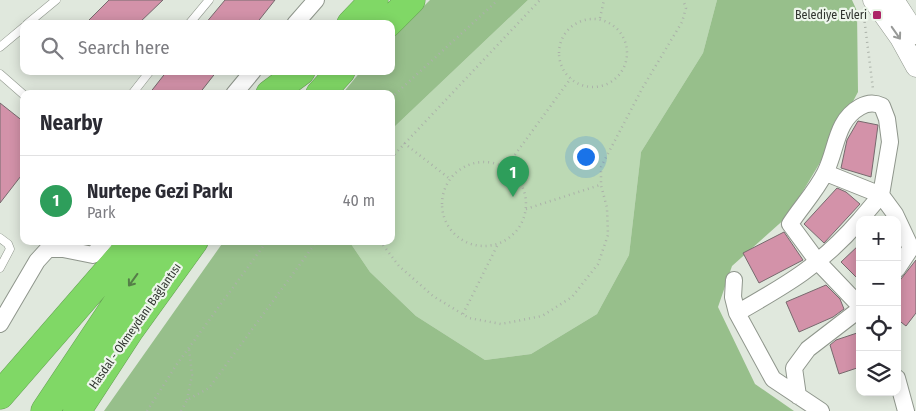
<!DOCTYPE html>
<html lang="en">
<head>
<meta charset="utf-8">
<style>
	body { margin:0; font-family:"Fira Sans Condensed",sans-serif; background:#f2f2f3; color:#2b2b33 }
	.controls { position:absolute; right:15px; bottom:15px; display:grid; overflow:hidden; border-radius:10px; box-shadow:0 2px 12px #0003 }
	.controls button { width:45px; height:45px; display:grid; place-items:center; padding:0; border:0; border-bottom:1px solid #e1e1e2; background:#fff; color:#2b2b33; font:25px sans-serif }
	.you { position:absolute; left:585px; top:156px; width:18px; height:18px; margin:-12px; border:4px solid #fff; border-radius:50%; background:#1a73e8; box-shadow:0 0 0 8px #1a73e833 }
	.badge { display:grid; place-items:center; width:32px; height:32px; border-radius:50%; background:#0f766e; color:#fff; font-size:16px; font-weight:700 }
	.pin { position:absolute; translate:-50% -41px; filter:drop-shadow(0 1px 2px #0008) }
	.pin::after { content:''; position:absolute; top:26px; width:18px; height:15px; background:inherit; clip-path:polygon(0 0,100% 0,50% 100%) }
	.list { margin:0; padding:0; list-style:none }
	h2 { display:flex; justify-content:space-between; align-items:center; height:65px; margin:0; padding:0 20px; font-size:21px }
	h2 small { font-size:16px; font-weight:400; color:#7c7c81 }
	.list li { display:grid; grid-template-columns:32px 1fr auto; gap:15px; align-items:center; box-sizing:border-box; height:90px; padding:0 20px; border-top:1px solid #e1e1e2 }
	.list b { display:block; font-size:19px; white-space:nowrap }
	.list p { margin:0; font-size:16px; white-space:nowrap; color:#7c7c81 }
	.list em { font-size:16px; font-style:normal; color:#7c7c81 }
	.icon { flex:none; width:28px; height:28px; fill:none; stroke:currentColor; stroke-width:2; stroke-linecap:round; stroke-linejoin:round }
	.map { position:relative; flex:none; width:916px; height:411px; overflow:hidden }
	.search { position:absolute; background:#fff; box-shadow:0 2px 12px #0003; left:20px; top:20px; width:375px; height:55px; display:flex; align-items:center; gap:12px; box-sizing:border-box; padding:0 18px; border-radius:10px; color:#7c7c81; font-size:19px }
	.panel { position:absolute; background:#fff; box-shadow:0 2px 12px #0003; left:20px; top:90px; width:375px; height:155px; border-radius:10px }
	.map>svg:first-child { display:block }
	.green { fill:#bcd9b4 }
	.forest { fill:#97bf8b }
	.building { fill:#d392a9; stroke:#776a6e }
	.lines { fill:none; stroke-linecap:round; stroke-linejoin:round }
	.service-casing { stroke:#8f968c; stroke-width:9 }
	.minor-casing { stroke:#8f968c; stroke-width:18 }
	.tertiary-casing { stroke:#8f968c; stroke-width:21 }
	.motorway-casing { stroke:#649f53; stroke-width:29 }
	.path { stroke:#abb2a9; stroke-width:2.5; stroke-dasharray:1 4; stroke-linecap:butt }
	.service { stroke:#fff; stroke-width:8 }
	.minor { stroke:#fff; stroke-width:16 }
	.tertiary { stroke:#fff; stroke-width:20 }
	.motorway { stroke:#80d866; stroke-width:28 }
	.oneway { stroke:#989a98 }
	.oneway2 { stroke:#557e48 }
	.poi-dot { fill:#ad2567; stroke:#edf6eb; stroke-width:2 }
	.labels { text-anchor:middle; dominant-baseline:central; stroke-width:4.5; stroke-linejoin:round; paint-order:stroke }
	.poi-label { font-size:12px; fill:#313530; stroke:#edf6eb; text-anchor:end }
	.street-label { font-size:12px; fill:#313530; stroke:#edf6eb }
</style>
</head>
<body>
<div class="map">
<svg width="916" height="411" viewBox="0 0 916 411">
	<rect width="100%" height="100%" fill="#e0e8dd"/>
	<path class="green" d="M528,0H717L703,53L641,152L629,255L597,314L531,354L485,360L416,316L370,272L349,241H391V130Z"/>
	<path class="forest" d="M430,0H528L391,130V94H342L361,71H391V39Z
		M717,0H852L857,11L858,92L821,161L788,216L732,266L718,307L755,384L794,411H104L224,241H349L370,272L416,316L485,360L531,354L597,314L629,255L641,152L703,53Z"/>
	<path class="building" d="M109,0H163L138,24H85Z
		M225,0H275L256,24H205Z
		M167,71H217L199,94H149Z
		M0,103L24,122V172L0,203Z
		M858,121L878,125L871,177L841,168L847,140Z
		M837,188L846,192L860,204L824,243L804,224Z
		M784,232L803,260L759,283L743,253Z
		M860,244V281L841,262Z
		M916,260V313L906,326L897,319V284Z
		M826,285L840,299L844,309L833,317L799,332L786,302Z
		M860,332V367L839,374L830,345L836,340Z"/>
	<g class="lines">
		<defs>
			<path id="service" d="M27,24L56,0
				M189,24L209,0
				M0,47L24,27
				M0,74L24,95
				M132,94L150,71
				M0,238L8,244L10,249L0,268"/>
			<path id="minor" d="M295,24L316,0
				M234,94L253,71
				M826,173L881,195L895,214L911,248L897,269
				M734,280L733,297L737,313L773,379L821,411
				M860,306L818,262L790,224C801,207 816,191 825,173C837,150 835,121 860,107C867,103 874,102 882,106L887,119L890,142L881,195L860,220
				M737,313C788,284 821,265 860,220
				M0,324L37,261L48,249H63L93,255L105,241
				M897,378L906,411
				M798,396L794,368L808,349L860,309"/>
			<path id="tertiary" d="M873,0L900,38L916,67
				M894,0L916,34"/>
			<path id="motorway" d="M351,24L374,0
				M387,24L411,0
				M270,94L301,71
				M320,94L341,71
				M0,395L134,241
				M45,411L117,303L162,241
				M77,411L129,331L194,241"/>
		</defs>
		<use href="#service" class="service-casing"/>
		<use href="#minor" class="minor-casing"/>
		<use href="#tertiary" class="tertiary-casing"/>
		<use href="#motorway" class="motorway-casing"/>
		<path class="path" d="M864,17L873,89
			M600,18L604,0
			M559 53a34 34 0 1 1 68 0a34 34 0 1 1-68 0Z
			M391,98L498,0
			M404,143L450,179
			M391,158L540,0
			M442 204a42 42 0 1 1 84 0a42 42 0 1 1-84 0Z
			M506,167L571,78
			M526,209L600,185
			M380,241L399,266L433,296L469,318L501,324L542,316L572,297L598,264L608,235L607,208L601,185V167L643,87L682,22L686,8L683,0
			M463,314L498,244
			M187,400L192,375L189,348
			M147,411L177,364L267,241
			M181,411L187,400L209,388L317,241"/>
		<use href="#service" class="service"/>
		<use href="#minor" class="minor"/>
		<use href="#tertiary" class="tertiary"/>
		<use href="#motorway" class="motorway"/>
	</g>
	<defs><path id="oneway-shaft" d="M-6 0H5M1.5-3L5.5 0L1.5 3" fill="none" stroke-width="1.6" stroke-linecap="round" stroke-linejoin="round" transform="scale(1.25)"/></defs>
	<use class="oneway" href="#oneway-shaft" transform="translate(896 33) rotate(55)"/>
	<use class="oneway2" href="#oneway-shaft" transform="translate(133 280) rotate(126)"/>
	<rect class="poi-dot" x="872" y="10" width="10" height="10" rx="2.5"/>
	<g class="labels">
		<g class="poi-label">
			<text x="867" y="15">Belediye Evleri</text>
		</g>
		<g class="street-label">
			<text transform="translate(135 326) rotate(-55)">Hasdal - Okmeydanı Bağlantısı</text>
		</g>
	</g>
</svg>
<div class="controls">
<button>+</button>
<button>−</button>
<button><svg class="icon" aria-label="locate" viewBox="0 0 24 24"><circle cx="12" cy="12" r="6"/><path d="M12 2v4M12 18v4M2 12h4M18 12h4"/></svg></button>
<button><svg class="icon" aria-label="layers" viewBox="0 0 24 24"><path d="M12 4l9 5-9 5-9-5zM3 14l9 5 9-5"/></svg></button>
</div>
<div class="you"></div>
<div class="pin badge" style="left:513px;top:197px;background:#2e9e5b">1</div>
<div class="search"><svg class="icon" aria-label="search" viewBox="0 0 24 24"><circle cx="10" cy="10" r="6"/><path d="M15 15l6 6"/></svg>Search here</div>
<section class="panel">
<h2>Nearby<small></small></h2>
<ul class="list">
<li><span class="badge" style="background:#2e9e5b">1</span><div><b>Nurtepe Gezi Parkı</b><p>Park</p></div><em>40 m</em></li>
</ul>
</section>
</div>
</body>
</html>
